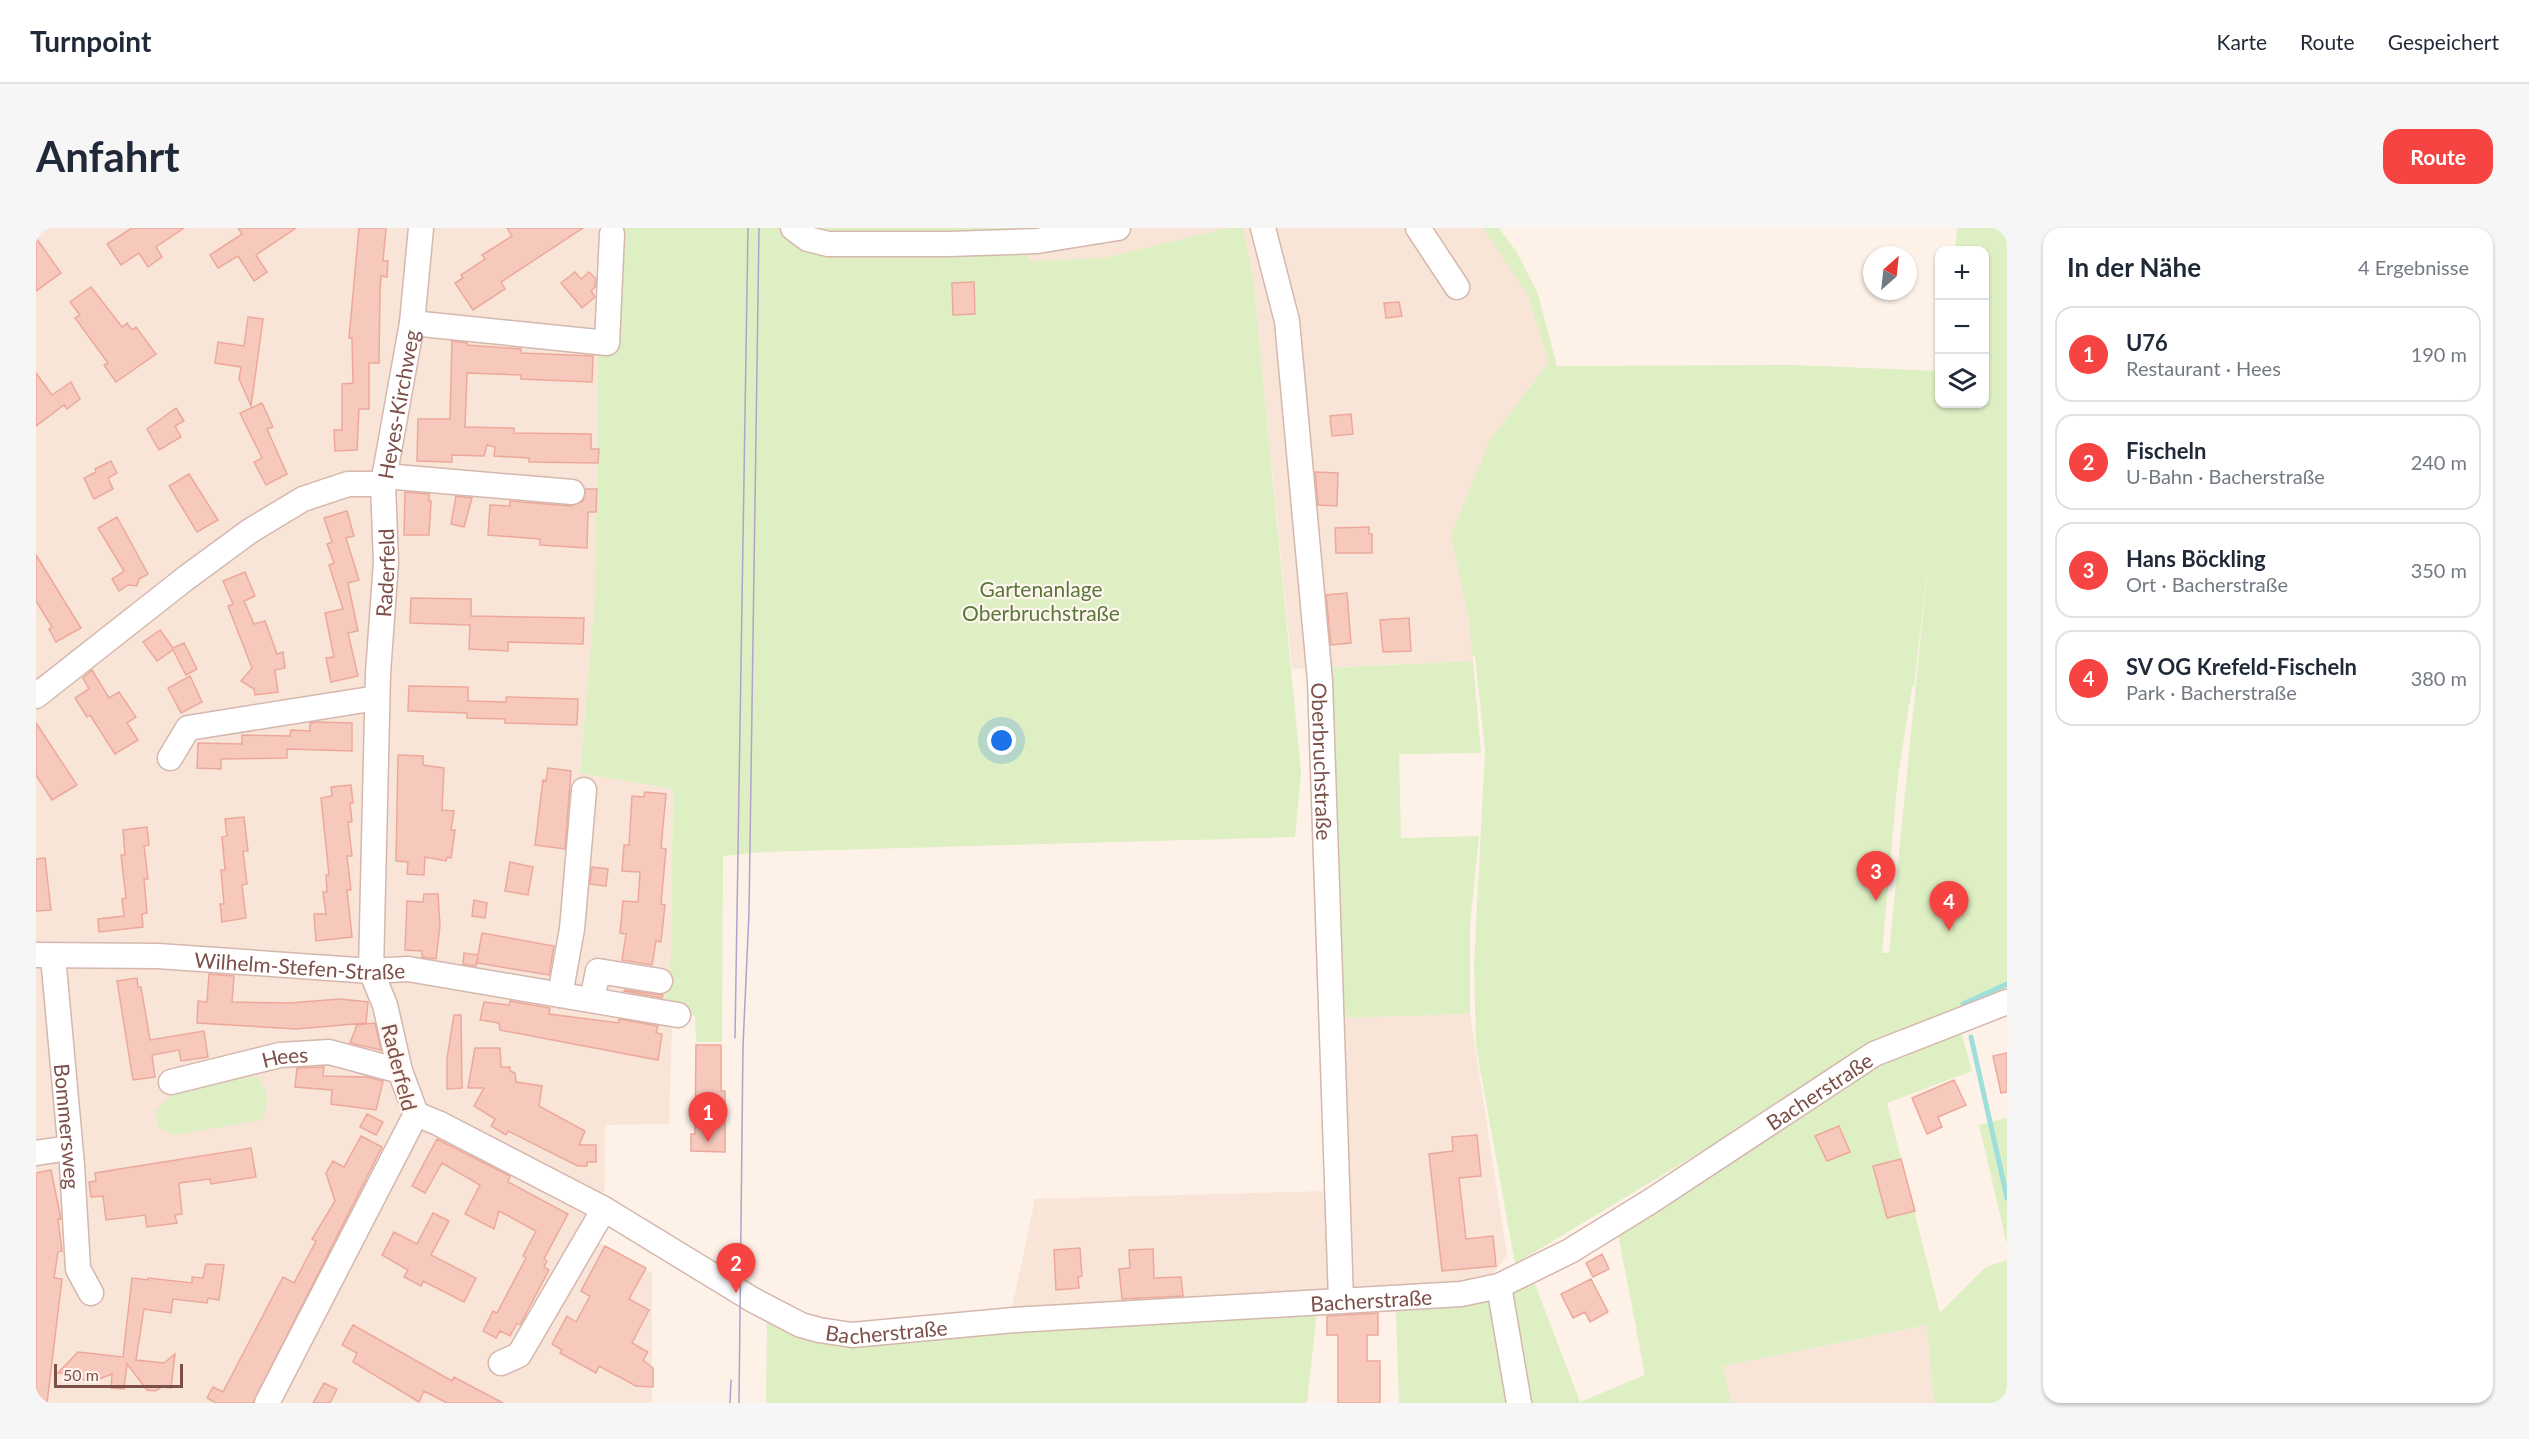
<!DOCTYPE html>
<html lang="de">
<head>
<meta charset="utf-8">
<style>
	body { margin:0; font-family:Lato,sans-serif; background:#f6f6f7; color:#1f2937 }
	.controls { position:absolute; right:18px; top:18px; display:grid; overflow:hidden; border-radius:12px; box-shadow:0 2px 4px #0004 }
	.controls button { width:54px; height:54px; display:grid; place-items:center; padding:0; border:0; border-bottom:2px solid #e0e1e3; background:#fff; color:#1f2937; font:30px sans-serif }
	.compass { position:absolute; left:1827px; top:18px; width:54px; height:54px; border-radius:50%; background:#fff; box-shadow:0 2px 4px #0004; rotate:27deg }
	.scale { position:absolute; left:18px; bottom:15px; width:129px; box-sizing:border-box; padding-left:6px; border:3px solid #7c5048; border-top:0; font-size:16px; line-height:21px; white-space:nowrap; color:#7c5048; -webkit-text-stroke:4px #fff6f0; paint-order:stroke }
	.you { position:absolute; left:966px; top:513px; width:21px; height:21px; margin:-15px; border:4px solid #fff; border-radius:50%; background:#1a73e8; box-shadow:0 0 0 9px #1a73e833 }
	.badge { display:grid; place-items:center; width:39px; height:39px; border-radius:50%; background:#f54441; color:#fff; font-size:20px; font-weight:700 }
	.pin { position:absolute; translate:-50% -50px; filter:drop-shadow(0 2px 3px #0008) }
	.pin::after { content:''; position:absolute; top:32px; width:21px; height:18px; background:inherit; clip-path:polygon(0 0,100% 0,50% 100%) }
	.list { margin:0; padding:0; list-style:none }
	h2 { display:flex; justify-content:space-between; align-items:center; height:78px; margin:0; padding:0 24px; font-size:26px }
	h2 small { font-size:20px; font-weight:400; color:#747a83 }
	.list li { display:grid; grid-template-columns:39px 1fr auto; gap:18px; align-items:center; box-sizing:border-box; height:96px; margin:0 12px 12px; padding:0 12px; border:2px solid #e0e1e3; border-radius:18px }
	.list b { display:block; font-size:22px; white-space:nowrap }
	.list p { margin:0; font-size:20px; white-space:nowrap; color:#747a83 }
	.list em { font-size:20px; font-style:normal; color:#747a83 }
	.icon { flex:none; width:33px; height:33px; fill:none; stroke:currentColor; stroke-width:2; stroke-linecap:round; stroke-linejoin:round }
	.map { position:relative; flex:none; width:1971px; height:1175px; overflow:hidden; border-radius:18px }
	header { display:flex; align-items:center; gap:36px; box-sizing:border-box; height:84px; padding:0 30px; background:#fff; border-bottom:2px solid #e0e1e3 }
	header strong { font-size:28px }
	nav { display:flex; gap:33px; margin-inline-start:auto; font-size:21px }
	.intro { display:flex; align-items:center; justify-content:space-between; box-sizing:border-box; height:144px; padding:0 36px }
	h1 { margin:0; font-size:42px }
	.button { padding:15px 27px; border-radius:18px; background:#f54441; color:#fff; font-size:21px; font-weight:700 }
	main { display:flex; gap:36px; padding:0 36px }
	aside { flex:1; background:#fff; border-radius:18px; box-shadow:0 2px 4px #0004 }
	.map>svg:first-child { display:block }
	.residential { fill:#f9e4d8 }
	.green { fill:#deefc4; fill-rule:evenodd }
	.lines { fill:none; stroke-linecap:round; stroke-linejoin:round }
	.stream { stroke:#9ededb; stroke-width:5 }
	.building { fill:#f7c8bc; stroke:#eca99b; stroke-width:1.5 }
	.minor-casing { stroke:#d5b7ae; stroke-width:27 }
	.minor { stroke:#fff; stroke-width:24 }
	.tram { stroke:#b1a3cb; stroke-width:1.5 }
	.labels { text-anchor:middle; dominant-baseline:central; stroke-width:4.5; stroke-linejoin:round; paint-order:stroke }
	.street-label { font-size:21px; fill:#7c5048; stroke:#fff6f0 }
	.park-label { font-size:21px; fill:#587739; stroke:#fff6f0 }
</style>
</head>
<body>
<header>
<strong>Turnpoint</strong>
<nav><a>Karte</a><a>Route</a><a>Gespeichert</a></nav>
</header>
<div class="intro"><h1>Anfahrt</h1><a class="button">Route</a></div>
<main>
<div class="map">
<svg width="1971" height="1175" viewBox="0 0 1971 1175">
	<rect width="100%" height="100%" fill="#fef1e8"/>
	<path class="residential" d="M0,0H564L559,370L544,545L637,561L635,725L629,777L636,797L633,896L569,897V955L562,1014L616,1045V1175H0Z
		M989,0H1191L1068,30L993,33Z
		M1207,0H1447L1491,66L1513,134L1455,210L1433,391L1437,433L1256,441L1217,48Z
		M1434,786L1471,1027L1456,1047L1399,1059L976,1080L999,971L1290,963L1305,790Z
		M1892,1097L1898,1175H1695L1687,1138Z"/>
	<path class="green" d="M564,0H989L993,33L1068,30L1191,0H1207L1217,48L1265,544L1259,609L727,624L687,628L686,814H660L659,788L629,777L635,725L637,561L544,545L559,370Z
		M1447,0H1463L1480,23L1502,66L1521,138L1758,137L1903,143L1904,176H1948V22H1919L1921,0H1971V768L1832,823L1479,1036L1440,818L1438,737L1449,522L1439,428L1436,427L1433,391L1415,307L1455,210L1513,134L1491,66ZM1893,326L1853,725H1846L1862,548L1876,459L1878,458Z
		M1437,433L1445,525L1363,526L1365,610L1443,608L1434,696V786L1305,790L1288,440Z
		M1924,799L1936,843L1851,875L1904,1085L1950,1039L1971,1032V1175H1898L1891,1097L1687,1138L1695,1175H1492L1471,1065L1497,1051L1544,1174L1609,1147L1582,1005L1841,835Z
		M221,849C234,866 233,871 226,892L138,907L122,899L120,883L135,867L196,851Z
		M1971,890V1017L1943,897Z
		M1456,1072L1473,1175H1363L1360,1083Z
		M1281,1084L1271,1175H730L731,1086L774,1106Z"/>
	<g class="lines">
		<path class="stream" d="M1927,776L1971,756
			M1935,809L1971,970"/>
	</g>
	<path class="building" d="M96,0H148L120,19L126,29L112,39L103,25L85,37L71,16Z
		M202,0H260L220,27L231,44L218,53L202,28L182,40L174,27L206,6Z
		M323,0H350L347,33H352L351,49L345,48L344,65L343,135H333V181H323L321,222L299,223L298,202H306V156L317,155L316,110H313Z
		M471,0H547L465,54L469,61L437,82L419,55L427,50L425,47L449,31L446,27L476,8Z
		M0,10L25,45L0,63Z
		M539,44L545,51L553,44L560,51L559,59L555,63L559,69L546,80L525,55Z
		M938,54L939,86L917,87L916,55Z
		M55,59L86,99L91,95L96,102L100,99L120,126L80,154L68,137L72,135L39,90L44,87L34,74Z
		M1363,74L1366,88L1350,90L1348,75Z
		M212,89L227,91L215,178L203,151L205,139L179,135L182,114L208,118Z
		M416,113L431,115V117L485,121V125L557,128L556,154L485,151V147L431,145L429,199L478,200V205L555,206V221H563L562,235L493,234V230L458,228L459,219L451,217L448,228L416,227V234L381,233L382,191H414Z
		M0,145L16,167L35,154L44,171L31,181L28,177L0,198Z
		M226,175L237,199L231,201L251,246L230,257L218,234L226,230L204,185Z
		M140,180L148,193L139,198L145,209L123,222L111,201Z
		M1315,186L1317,206L1296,208L1294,188Z
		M75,233L81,245L72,250L77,261L58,271L48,250L60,244L59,241Z
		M1279,244L1302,245L1301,278L1282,277Z
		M153,246L182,292L161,304L133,258Z
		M549,261H561L560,284H552L551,320L504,317V311L452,307L454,277L474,278V273L535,278L547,273Z
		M369,264L393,266V273H395L393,307H368Z
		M420,268L436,270L428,299L415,296Z
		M311,283L318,308L310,310L323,352L312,355L322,403L312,405L322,448L295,454L290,430L298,429L289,385L307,381L293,337L298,335L291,316L296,314L288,290Z
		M81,289L112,346L103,351L101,358L92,357L83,363L76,351L88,343L62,300Z
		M1333,299V306H1336V325H1300L1299,300Z
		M0,327L45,400L20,414L13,401L16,399L0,373Z
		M209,344L219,368L208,373L218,396L229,393L241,426L247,424L249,440L239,442L242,464L219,467L218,461L205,453L216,440L192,378L197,376L187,353Z
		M1311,365L1315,415L1295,417L1290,367Z
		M375,370L435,371V388L548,390L547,416L472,414V423L433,421L434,397L374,395Z
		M1373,390L1375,423L1347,424L1344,392Z
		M124,402L137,420L148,415L161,441L150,447L137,422L121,433L107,414Z
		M56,442L73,470L83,464L100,489L91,495L102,512L79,526L54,487L51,489L39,470L53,461L47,450Z
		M154,448L166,474L145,485L132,460Z
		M373,458L432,459V473L470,474V469L542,471L541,497L469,495V491L431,490V485L372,483Z
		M282,494L316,495V523L251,521V530L185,531V541L161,540L162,515L206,516V507L254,508L255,502L274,503V495Z
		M0,495L41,557L16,572L0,547Z
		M362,527L387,528V537L408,540L406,582L418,583L415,602H419L415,630L411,629L410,633L389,629L388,647L371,646L372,634L360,633Z
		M512,540L535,543L529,621L499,617L507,552L510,553Z
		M315,557L317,575H314L316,594H312L316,628H311L315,662H311L316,709L280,713L278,686H290L287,664H291L290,647H293L285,570L296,568L295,559Z
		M609,564L630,566L625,620L630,621L625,676L629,677L625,714L620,713L616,737L586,732L590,706L584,705L587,673L602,674L604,644L586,643L588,617H593L596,568L608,569Z
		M208,589L212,623H207L211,656L206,657L210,690L186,694L184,676H188L185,642H189L186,609L191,608L189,591Z
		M111,599L113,617L108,618L112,651H108L111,685L106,686L107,699L63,704L62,691L88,688L86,671L90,670L85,627H89L87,602Z
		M9,630L15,682L0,683V631Z
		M474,634L497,639L492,667L469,663Z
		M556,639L572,641L570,658L554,656Z
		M388,666H402L404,698L400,731L386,729V723L369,722L371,673L387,674Z
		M438,672L451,675L449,690L436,688Z
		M446,705L518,718L513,747L441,735L442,729L440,738L427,736L428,725L442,727Z
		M173,746L198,748L196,774L254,775L304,771L332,774L330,795L260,801L161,795L162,773L171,774Z
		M101,750L102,759H105L114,812L168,803L172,829L145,833L143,822L116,827L119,849L97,852L81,753Z
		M589,762L627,767L626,770L588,763Z
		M474,773L514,780L513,786L583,795V791L622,798L620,805L626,806L622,832L464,802L463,795L444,792L448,774L473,777Z
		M418,787H425L426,860L411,861V830Z
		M339,795L345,822L314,815L321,797Z
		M660,817H685V863H689V924L655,923V906H659Z
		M439,820H464L465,839H474V843L479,845L480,854L506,858L503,878L549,903L543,917H560V934H551V938H542L472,903L470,907L455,898L459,891L438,878L448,860H432Z
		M1971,825V864L1965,865L1957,828Z
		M288,839L287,848L331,849L347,853L340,882L295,876L296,862L259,859L261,840Z
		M1918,852L1930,877L1902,889L1906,899L1891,906L1876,870Z
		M331,886L347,894L340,907L324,899Z
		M1803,898L1814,924L1791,933L1779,908Z
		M1441,907L1445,948L1423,950L1430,1011L1457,1008L1460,1038L1406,1043L1393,926L1417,923L1416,909Z
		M325,908L346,919L217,1175H180L171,1170L177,1159L187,1164L247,1049L258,1055L280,1013L276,1011L299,973L290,945L297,933L308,939Z
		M401,911L474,948L472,954L532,986L508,1031L511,1033L508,1039L513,1042L484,1097L481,1095L474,1108L464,1103L460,1110L447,1103L457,1083L461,1085L490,1030L487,1028L500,1003L463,983L458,1001L429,986L444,957L406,935L389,965L376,958Z
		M215,920L220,949L175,956L174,951L143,955L146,986L139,987L141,995L111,999L109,987L70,992L67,968L55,969L53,954L60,953L59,945Z
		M1865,931L1879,983L1851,990L1837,938Z
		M15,942L25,991H22L26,1023L22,1024L18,1050L26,1051L11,1175H0V945Z
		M397,985L413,993L395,1027L440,1050L428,1074L387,1053L385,1058L368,1049L372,1042L346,1027L358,1004L381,1016Z
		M569,1018L610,1040L593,1071L613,1082L596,1115L612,1124L607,1132L617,1140V1159L600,1158L563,1138L560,1145L524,1125L526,1122L516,1116L531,1088L540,1094L554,1068L545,1063Z
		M1044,1020L1046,1048L1042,1049L1043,1060L1020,1062L1018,1022Z
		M1117,1021L1118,1050L1145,1049L1147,1068L1086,1071L1083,1041L1094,1040L1093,1022Z
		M1566,1026L1573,1041L1557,1049L1550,1035Z
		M170,1036L188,1037L183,1072L172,1070L171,1075L137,1071L135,1085L108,1081L100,1132L128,1135L139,1126L135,1160L126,1159L119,1163L111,1162L91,1136L88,1161L75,1160L76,1146L58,1153L45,1151V1148L22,1145L42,1124L87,1129L96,1050L112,1052V1050L156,1055V1049L167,1050Z
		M1555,1051L1572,1084L1554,1094L1549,1084L1537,1090L1525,1066Z
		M1342,1085V1107H1331V1133H1344V1175H1302V1107H1291V1088Z
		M317,1097L416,1153L418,1149L467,1175H411L388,1163L383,1174L317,1134L321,1125L306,1117Z
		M288,1155L301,1161L294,1175H277Z"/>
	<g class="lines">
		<defs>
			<g id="minor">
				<path d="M757,0L772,11L792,16H913L1001,13L1082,0"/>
				<path id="s1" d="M1227,0L1251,93L1284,453L1305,1072"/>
				<path d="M1382,0L1421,59"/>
				<path d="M376,95L571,115L576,6"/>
				<path d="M348,248L536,264"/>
				<path d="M0,468L150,350L214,303L267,271L312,256H347"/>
				<path d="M134,530L152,500L341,470"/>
				<path id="s2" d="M0,727L122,728L335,743L372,741L642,787"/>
				<path id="s3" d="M17,728L36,937L42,1041L55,1065"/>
				<path d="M524,767L536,701L548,562"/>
				<path d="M556,772L562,743L624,753"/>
				<path id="s4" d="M135,854L244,827L293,824L364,843"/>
				<path id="s5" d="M380,886L402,895L568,981L717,1072L765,1097L783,1102L816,1107L978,1092L1425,1066L1463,1058L1534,1023L1615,973L1838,826L1971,774"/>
				<path d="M0,925L34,920"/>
				<path d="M1463,1058L1483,1175"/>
				<path d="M465,1135L483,1127L568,981"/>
				<path id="s6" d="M231,1175L380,886L364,843L349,777L335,743L342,445L350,334L347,256L376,95L385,0"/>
			</g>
		</defs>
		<use href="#minor" class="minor-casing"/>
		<use href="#minor" class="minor"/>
		<path class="tram" d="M699,810L712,0
			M694,1175L695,1152
			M703,1175L707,818L713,685L723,0"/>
	</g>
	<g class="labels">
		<g class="street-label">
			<text stroke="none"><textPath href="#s6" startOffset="1044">Heyes-Kirchweg</textPath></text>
			<text stroke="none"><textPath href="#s6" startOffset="874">Raderfeld</textPath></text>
			<text stroke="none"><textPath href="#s1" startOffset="538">Oberbruchstraße</textPath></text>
			<text stroke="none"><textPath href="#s2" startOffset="264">Wilhelm-Stefen-Straße</textPath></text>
			<text stroke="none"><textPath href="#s4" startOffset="117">Hees</textPath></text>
			<text transform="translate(364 839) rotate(76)">Raderfeld</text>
			<text stroke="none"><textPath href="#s5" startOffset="1516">Bacherstraße</textPath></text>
			<text stroke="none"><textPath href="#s3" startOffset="171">Bommersweg</textPath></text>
			<text stroke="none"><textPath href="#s5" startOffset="1012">Bacherstraße</textPath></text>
			<text stroke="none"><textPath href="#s5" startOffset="526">Bacherstraße</textPath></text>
		</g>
		<g class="park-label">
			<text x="1005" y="360">Gartenanlage<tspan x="1005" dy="24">Oberbruchstraße</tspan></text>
		</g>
	</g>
</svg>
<div class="controls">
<button>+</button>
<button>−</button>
<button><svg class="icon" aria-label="layers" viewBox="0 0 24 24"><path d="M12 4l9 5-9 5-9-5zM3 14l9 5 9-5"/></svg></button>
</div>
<svg class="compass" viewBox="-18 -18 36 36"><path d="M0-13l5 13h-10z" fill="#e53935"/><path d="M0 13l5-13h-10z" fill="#747a83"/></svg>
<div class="scale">50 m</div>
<div class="you"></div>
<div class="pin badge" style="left:672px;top:914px">1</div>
<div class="pin badge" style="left:700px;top:1065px">2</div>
<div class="pin badge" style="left:1840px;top:673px">3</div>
<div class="pin badge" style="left:1913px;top:703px">4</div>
</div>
<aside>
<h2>In der Nähe<small>4 Ergebnisse</small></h2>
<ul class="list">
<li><span class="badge">1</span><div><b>U76</b><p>Restaurant · Hees</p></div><em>190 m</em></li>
<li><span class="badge">2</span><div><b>Fischeln</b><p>U-Bahn · Bacherstraße</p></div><em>240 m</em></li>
<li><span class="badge">3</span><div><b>Hans Böckling</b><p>Ort · Bacherstraße</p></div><em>350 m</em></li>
<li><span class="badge">4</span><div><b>SV OG Krefeld-Fischeln</b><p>Park · Bacherstraße</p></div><em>380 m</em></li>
</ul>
</aside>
</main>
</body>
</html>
